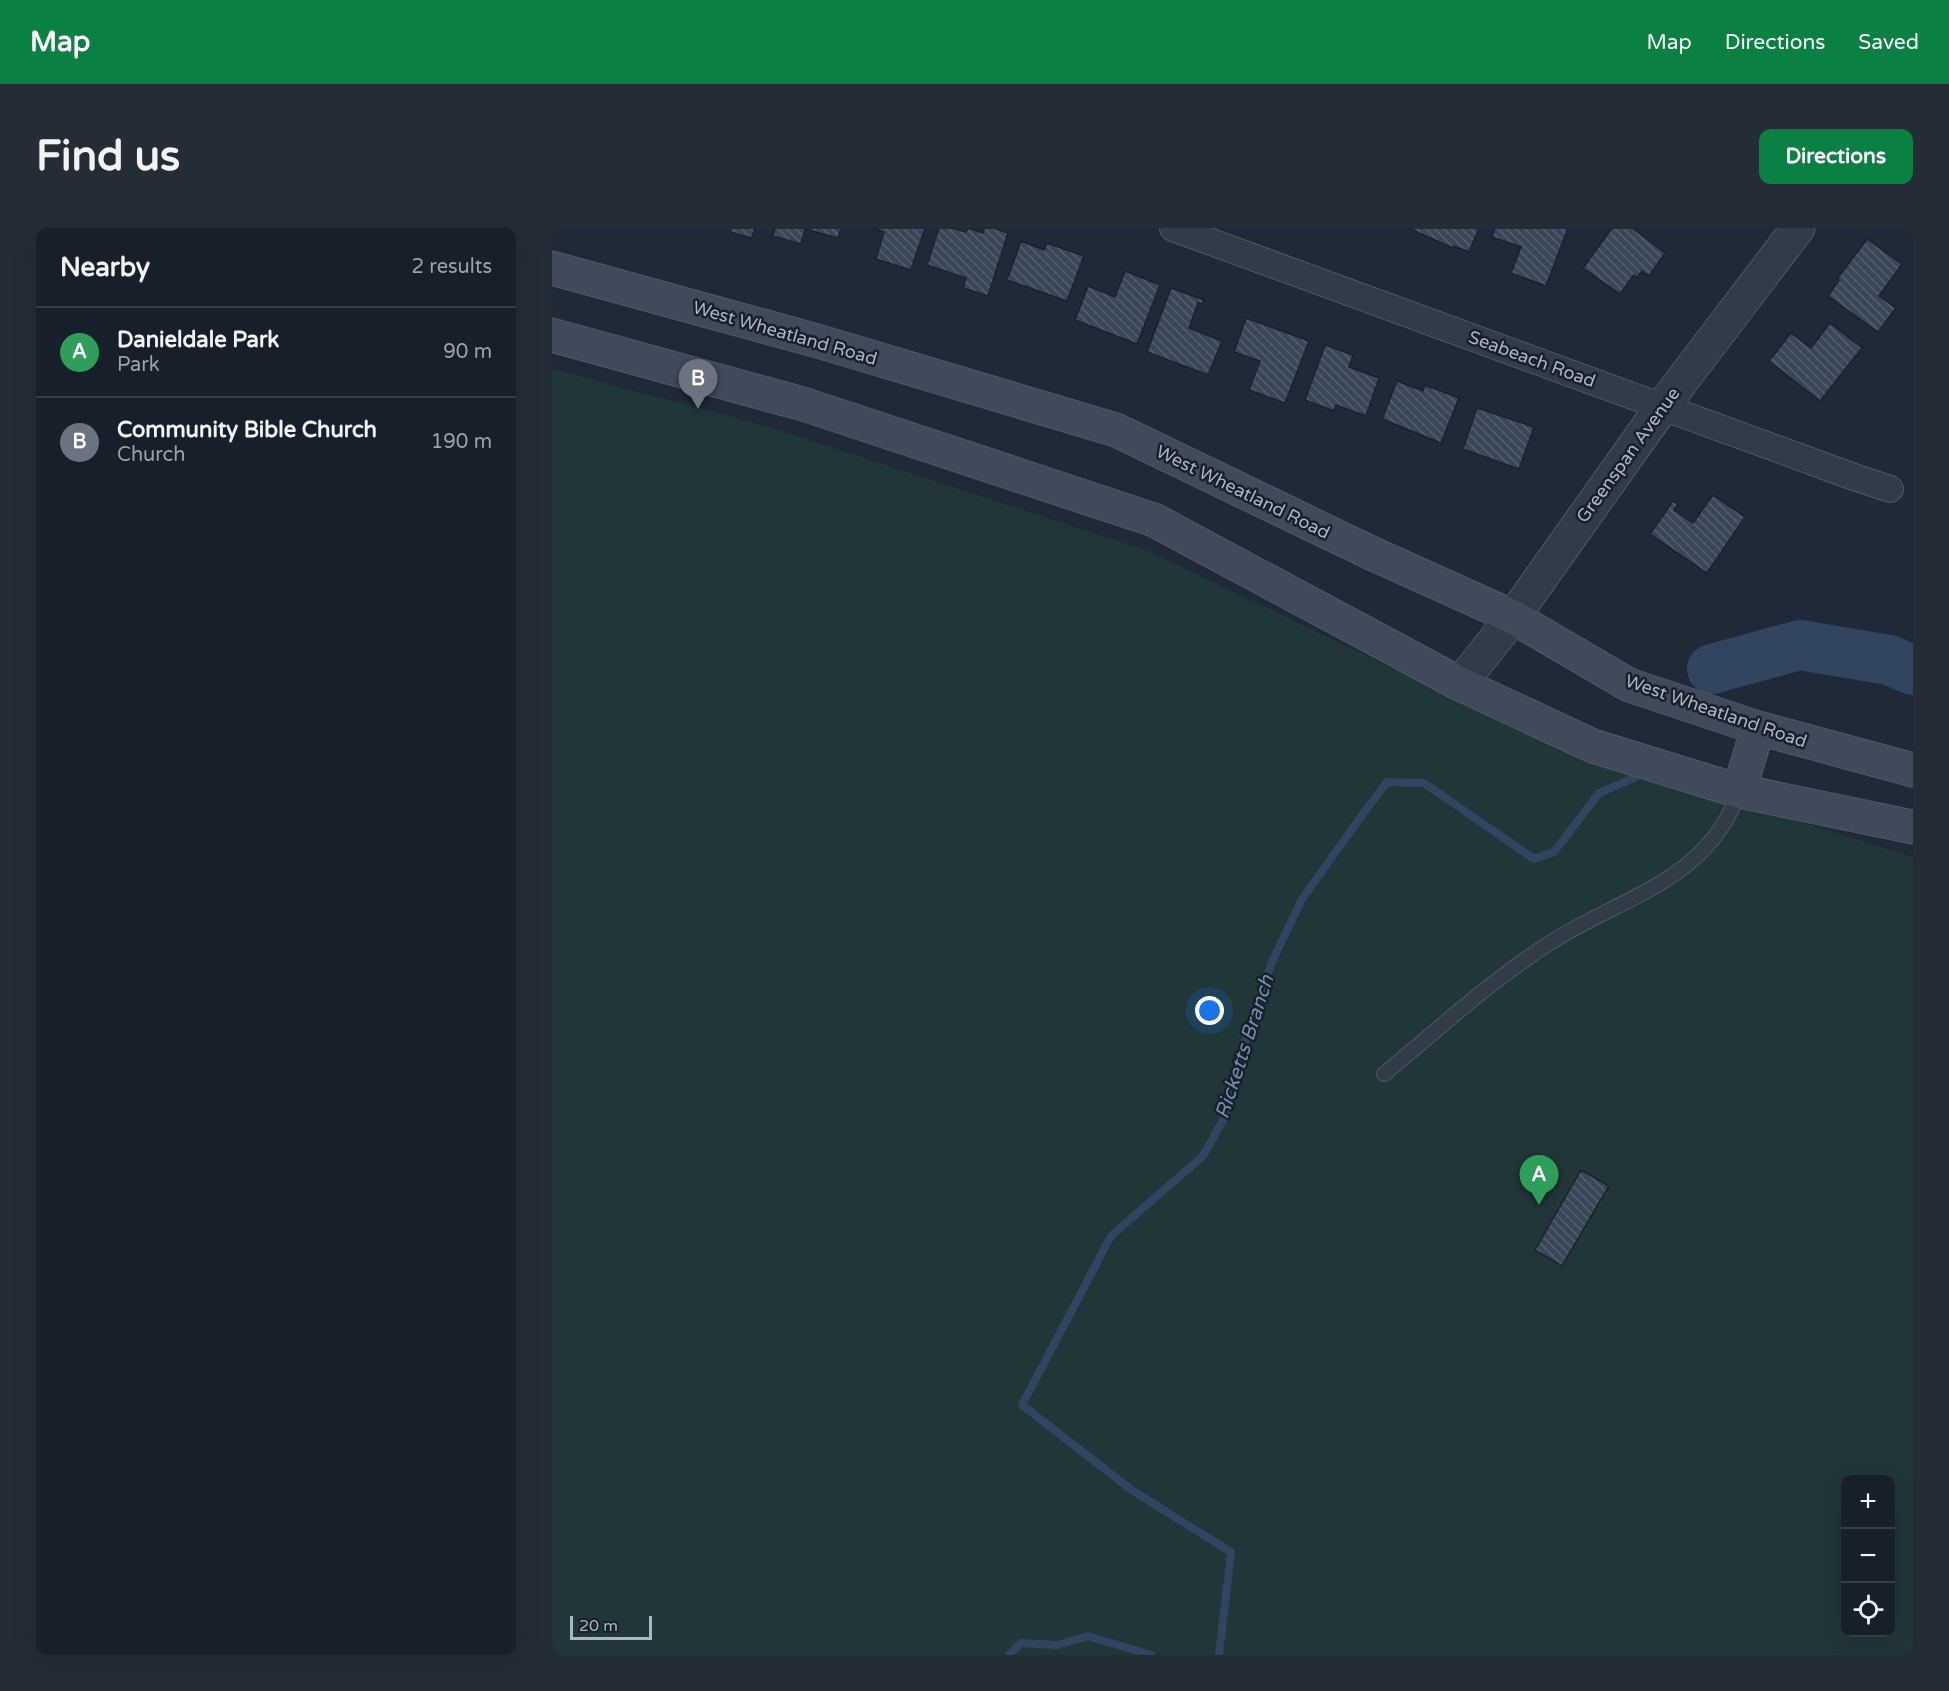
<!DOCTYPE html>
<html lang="en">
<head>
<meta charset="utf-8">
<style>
	body { margin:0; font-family:"Varela Round",sans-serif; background:#242c36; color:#f1f3f6 }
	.controls { position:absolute; right:18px; bottom:18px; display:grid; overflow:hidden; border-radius:12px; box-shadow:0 6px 24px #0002 }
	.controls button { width:54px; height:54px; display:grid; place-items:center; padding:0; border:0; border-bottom:2px solid #363d47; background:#171f2a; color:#f1f3f6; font:30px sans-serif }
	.scale { position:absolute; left:18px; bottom:15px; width:82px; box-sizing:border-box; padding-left:6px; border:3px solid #acb5c5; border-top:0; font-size:16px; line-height:21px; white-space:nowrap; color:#acb5c5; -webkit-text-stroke:4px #18202c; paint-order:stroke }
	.you { position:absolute; left:658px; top:783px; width:21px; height:21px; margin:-15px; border:4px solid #fff; border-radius:50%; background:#1a73e8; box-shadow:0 0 0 9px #1a73e833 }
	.badge { display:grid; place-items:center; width:39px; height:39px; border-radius:50%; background:#0b8043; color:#fff; font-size:20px; font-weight:700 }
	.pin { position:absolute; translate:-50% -50px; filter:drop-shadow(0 2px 3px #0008) }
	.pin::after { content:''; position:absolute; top:32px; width:21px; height:18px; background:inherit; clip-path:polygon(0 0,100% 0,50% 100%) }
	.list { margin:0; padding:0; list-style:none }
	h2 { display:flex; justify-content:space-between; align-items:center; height:78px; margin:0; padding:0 24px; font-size:26px }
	h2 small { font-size:20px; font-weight:400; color:#9ea2a8 }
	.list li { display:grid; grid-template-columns:39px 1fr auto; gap:18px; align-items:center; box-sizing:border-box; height:90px; padding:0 24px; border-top:2px solid #363d47 }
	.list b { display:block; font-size:22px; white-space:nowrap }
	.list p { margin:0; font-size:20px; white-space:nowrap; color:#9ea2a8 }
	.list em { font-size:20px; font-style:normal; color:#9ea2a8 }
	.icon { flex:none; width:33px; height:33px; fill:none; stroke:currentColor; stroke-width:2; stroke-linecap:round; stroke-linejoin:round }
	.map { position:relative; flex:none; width:1361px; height:1427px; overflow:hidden; border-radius:12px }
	header { display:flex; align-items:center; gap:36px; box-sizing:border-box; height:84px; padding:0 30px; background:#0b8043; color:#fff }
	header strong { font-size:28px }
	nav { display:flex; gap:33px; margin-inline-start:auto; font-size:21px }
	.intro { display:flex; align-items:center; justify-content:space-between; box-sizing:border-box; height:144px; padding:0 36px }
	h1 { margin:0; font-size:42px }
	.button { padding:15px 27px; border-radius:12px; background:#0b8043; color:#fff; font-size:21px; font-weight:700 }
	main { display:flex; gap:36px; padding:0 36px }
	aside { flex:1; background:#171f2a; border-radius:12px; box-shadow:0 6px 24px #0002 }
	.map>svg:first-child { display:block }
	.green { fill:#213639; fill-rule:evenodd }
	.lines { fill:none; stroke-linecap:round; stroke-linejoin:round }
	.stream { stroke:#314460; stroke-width:8 }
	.river { stroke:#314460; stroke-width:50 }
	.building { fill:url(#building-back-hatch); stroke:#1a222e; stroke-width:1.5 }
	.service-casing { stroke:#505866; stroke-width:16 }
	.minor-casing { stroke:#505866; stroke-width:28 }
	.tertiary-casing { stroke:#505866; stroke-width:35 }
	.secondary-casing { stroke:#505866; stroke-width:35 }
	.service { stroke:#323b48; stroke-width:14 }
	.minor { stroke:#323b48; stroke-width:26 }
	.tertiary { stroke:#323b48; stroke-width:33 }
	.secondary { stroke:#404a5b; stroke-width:33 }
	.labels { text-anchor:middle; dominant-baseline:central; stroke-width:5; stroke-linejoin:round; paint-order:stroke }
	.street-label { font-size:18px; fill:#acb5c5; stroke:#18202c }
	.water-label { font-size:20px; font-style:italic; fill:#738caf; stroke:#18202c }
</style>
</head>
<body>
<header>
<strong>Map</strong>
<nav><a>Map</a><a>Directions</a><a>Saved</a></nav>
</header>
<div class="intro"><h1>Find us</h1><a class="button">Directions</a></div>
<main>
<aside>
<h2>Nearby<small>2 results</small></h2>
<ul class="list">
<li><span class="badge" style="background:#2e9e5b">A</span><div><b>Danieldale Park</b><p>Park</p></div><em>90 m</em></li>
<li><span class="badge" style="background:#6b7280">B</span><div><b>Community Bible Church</b><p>Church</p></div><em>190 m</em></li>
</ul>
</aside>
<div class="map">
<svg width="1361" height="1427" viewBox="0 0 1361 1427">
	<defs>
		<pattern id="building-back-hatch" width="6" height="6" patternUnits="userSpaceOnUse" patternTransform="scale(1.5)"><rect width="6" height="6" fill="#3a4758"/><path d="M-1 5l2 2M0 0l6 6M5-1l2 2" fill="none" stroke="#545f6e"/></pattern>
	</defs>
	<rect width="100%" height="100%" fill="#1f2938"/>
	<path class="green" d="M0,141L211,197L594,322L999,516L1361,629V1427H0ZM1294,1252H1338V1404H1294Z"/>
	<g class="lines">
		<path class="stream" d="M457,1427L469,1415L505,1417L536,1408L599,1427
			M667,1427L679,1324L581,1263L470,1177L559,1008L651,928L672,890L698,796L720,734L750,671L813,583L835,554L872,555L982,631L1002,624L1047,565L1084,549"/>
		<path class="river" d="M1160,441L1248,417L1337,432L1361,442"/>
	</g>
	<path class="building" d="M179,0H203L200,10L178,4Z
		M223,0H289L286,10L253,1L249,16L221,8Z
		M320,0H373L359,42L324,31L332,4Z
		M387,0H400L414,4L416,0L431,5L432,0H442L456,5L436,68L411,60L414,50L375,37Z
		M856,0H927L917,24L902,18L901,20Z
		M943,0H1016L994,58L959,45L969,19L940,9Z
		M1060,0H1080L1113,25L1097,48L1090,43L1085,50L1082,47L1068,66L1031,40Z
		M1315,11L1350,36L1327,68L1344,80L1326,104L1276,68L1287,52L1285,51Z
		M469,13L492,22L495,15L532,28L515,73L455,52Z
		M573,43L608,57L585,116L523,92L536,58L563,69Z
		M619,60L652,72L650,76L646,75L637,100L670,113L656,147L595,124Z
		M694,90L757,113L733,175L697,162L708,133L682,124Z
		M1278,95L1310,120L1268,173L1217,133L1239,105L1259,120Z
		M773,117L801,127L797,139L827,150L814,188L784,177L782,183L753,172Z
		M845,153L871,163L873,157L907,170L889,215L830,191Z
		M925,180L982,199L967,241L911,221Z
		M1161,267L1193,289L1155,345L1098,306L1121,273L1126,276L1122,282L1141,295Z
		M1029,942L1057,958L1010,1038L983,1022Z"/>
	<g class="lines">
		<defs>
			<path id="service" d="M832,846C887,801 940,751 1001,713C1072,668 1157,652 1187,563"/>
			<path id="minor" d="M621,0L1302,249L1338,261"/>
			<path id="tertiary" d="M908,456L961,389L1110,179L1246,0"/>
			<path id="secondary" d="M0,40L269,114L564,202L817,324L961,389L1077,457L1206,500L1361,542
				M0,107L251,176L602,292L908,456L1041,518L1187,563L1361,599
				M1187,563L1206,500"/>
		</defs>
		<use href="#service" class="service-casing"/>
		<use href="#minor" class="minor-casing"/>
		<use href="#tertiary" class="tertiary-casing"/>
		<use href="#secondary" class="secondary-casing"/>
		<use href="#service" class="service"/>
		<use href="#minor" class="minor"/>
		<use href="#tertiary" class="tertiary"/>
		<use href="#secondary" class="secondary"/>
	</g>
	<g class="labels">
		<g class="street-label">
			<text transform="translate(233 105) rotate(16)">West Wheatland Road</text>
			<text transform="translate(980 131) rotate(20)">Seabeach Road</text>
			<text transform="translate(1076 227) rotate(-54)">Greenspan Avenue</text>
			<text transform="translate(691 264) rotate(26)">West Wheatland Road</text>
			<text transform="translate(1164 483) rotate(19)">West Wheatland Road</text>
		</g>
		<g class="water-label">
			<text transform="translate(693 819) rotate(-72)">Ricketts Branch</text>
		</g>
	</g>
</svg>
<div class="controls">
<button>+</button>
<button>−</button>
<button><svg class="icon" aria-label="locate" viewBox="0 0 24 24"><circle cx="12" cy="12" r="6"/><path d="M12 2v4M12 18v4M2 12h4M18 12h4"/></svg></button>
</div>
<div class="scale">20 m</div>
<div class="you"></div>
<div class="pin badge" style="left:987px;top:977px;background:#2e9e5b">A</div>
<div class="pin badge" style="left:146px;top:181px;background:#6b7280">B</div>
</div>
</main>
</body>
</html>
